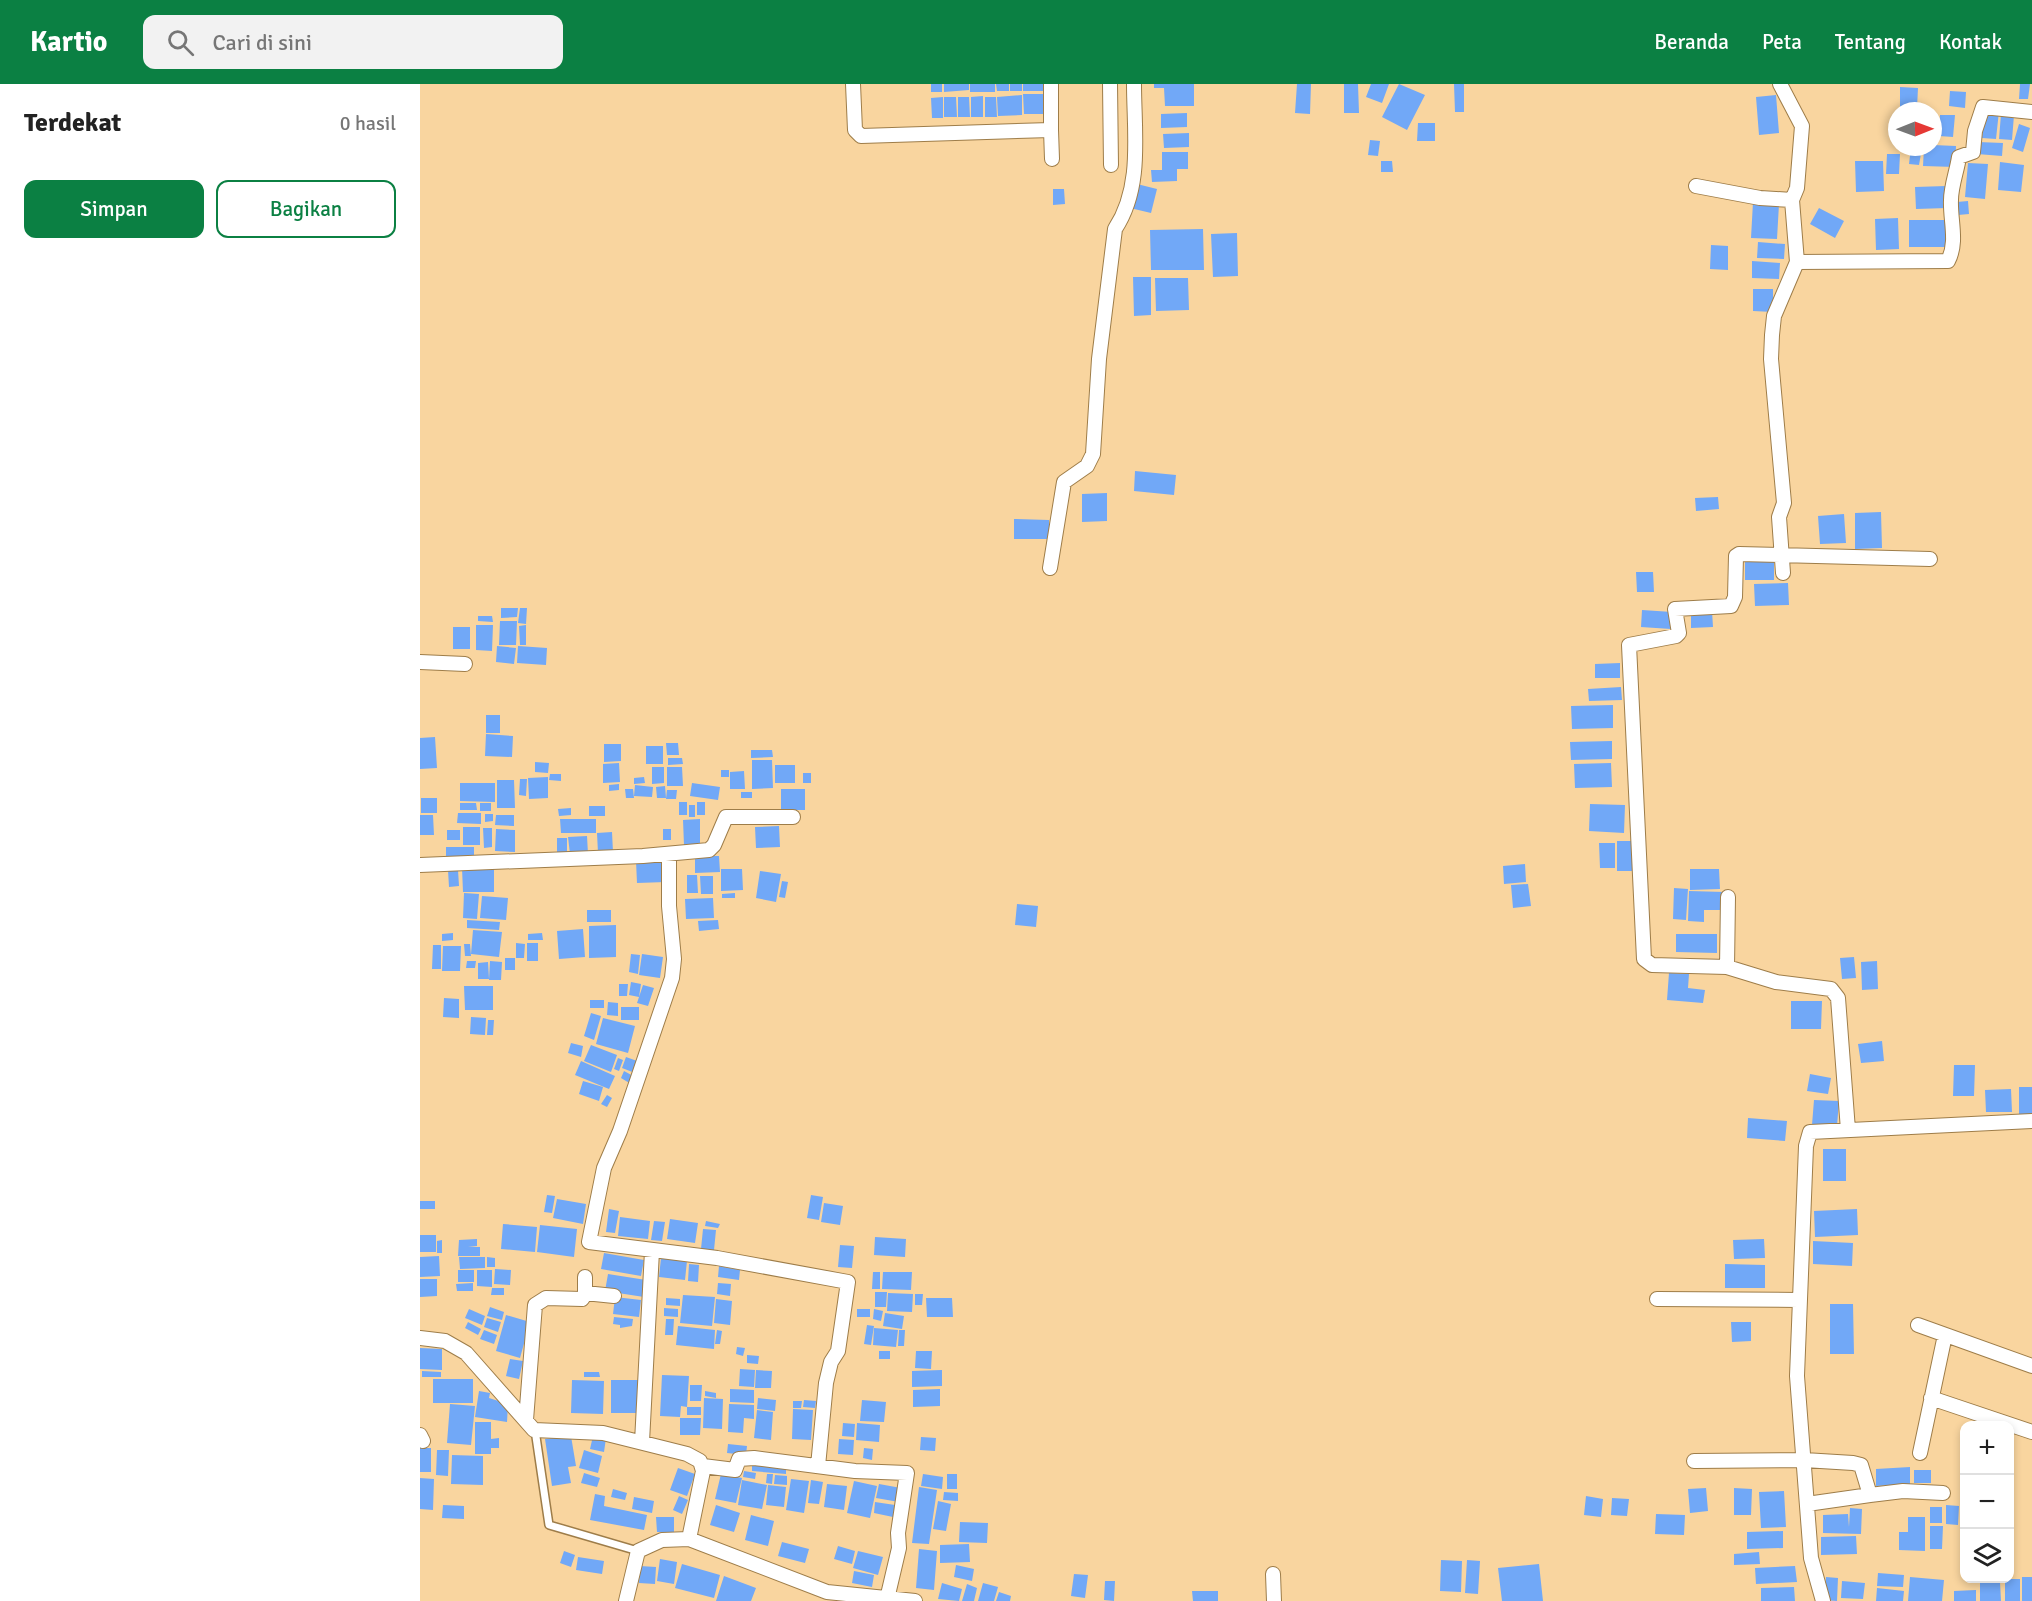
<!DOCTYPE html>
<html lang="id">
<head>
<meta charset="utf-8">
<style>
	body { margin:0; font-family:Signika,sans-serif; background:#f2f2f2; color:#222 }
	.controls { position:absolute; right:18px; bottom:18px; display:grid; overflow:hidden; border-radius:12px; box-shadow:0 3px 9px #0003 }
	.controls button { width:54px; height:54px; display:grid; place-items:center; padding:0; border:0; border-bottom:2px solid #e0e0e0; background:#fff; color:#222; font:30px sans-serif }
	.compass { position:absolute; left:1468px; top:18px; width:54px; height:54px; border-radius:50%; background:#fff; box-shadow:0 3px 9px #0003; rotate:89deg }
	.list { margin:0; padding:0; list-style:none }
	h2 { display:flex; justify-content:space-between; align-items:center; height:78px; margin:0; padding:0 24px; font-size:26px }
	h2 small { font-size:20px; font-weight:400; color:#767676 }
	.actions { display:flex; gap:12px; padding:18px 24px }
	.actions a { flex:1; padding:14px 0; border:2px solid #0b8043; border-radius:12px; text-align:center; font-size:21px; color:#0b8043 }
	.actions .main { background:#0b8043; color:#fff }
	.icon { flex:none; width:33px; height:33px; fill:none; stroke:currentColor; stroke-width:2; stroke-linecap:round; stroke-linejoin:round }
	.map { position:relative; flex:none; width:1612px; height:1517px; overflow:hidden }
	header { display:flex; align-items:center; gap:36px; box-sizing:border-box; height:84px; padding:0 30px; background:#0b8043; color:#fff }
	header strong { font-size:28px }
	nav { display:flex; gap:33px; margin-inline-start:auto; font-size:21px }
	.search { width:420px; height:54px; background:#f2f2f2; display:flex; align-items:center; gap:15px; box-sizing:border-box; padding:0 21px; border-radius:12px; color:#767676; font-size:22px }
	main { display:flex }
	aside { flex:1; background:#fff }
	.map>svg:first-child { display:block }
	.building { fill:#71a8f7 }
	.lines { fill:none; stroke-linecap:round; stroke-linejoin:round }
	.service-casing { stroke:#9e7d49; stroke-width:10 }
	.minor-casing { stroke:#9e7d49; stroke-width:16 }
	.service { stroke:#fff; stroke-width:7 }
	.minor { stroke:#fff; stroke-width:14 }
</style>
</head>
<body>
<header>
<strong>Kartio</strong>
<div class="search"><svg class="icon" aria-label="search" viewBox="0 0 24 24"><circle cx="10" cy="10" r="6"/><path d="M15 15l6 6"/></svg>Cari di sini</div>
<nav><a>Beranda</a><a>Peta</a><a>Tentang</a><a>Kontak</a></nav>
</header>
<main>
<aside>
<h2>Terdekat<small>0 hasil</small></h2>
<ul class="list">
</ul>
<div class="actions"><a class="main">Simpan</a><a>Bagikan</a></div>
</aside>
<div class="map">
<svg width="1612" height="1517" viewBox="0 0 1612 1517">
	<rect width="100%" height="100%" fill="#f9d59f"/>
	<path class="building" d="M511,0H522V8H511Z
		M524,0H549V6L524,8Z
		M550,0H575V8H550Z
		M576,0H589V7H577Z
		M590,0H602V7H590Z
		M603,0H629V7H603Z
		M734,0H774V22H745L744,4H734Z
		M877,0H891L890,30L875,29Z
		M924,0H938L939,29H924Z
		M951,0H969L962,19L946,13Z
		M979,0L1005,11L987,46L962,33Z
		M1034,0H1044V28H1035Z
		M1600,0H1610L1608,15H1599Z
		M1480,3L1498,4L1497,24L1480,23Z
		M1530,7L1546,8L1545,24L1529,22Z
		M603,10H629V30H604Z
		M602,11V31L578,32L577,13Z
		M1356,11L1359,49L1339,51L1336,13Z
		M563,12V33H551V13Z
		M523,13V34H512L511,14Z
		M524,13H536L537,33H524Z
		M538,13H549L550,33H538Z
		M565,13H576L577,33H565Z
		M1565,26L1579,27L1576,55L1562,54Z
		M767,29V43L741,44V30Z
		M1581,30L1594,31L1592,56L1579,55Z
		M1520,31H1535L1533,53L1519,52Z
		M998,39H1015V57H997Z
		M1599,40L1610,44L1603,68L1592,64Z
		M769,49V63L744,64L743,50Z
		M950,56L960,57L958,72L948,71Z
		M1558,58L1583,59L1582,72L1557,70Z
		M1513,61L1536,62L1535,83L1503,82L1504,63Z
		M1491,63L1502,64L1499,81L1489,80Z
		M742,68H768V85H757V97L732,98L731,86H742Z
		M1467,70H1480L1479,90H1466Z
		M961,77H972L973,88H961Z
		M1435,77H1463L1464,107L1436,108Z
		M1580,78L1604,81L1601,108L1578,106Z
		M1548,79L1568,80L1565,115L1545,113Z
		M717,100L737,105L731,129L710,124Z
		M1526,102L1527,124L1496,125L1495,103Z
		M633,105H644L645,120L633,121Z
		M1548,117L1549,130L1538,131L1537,118Z
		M1333,118L1359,120L1357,155L1331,154Z
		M1399,124L1424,137L1415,154L1390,140Z
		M1478,134L1479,165L1456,166L1455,135Z
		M1489,136H1530L1529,163H1489Z
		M783,145L784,186H731L730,146Z
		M817,149L818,192L793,193L791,150Z
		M1338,158L1365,160L1364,175L1337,174Z
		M1291,161L1308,162V186L1290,185Z
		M1332,177L1360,179L1359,195L1332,194Z
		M713,193H731V231L714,232Z
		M735,194H768L769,226L736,227Z
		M1333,205H1353V228L1333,227Z
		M715,387L756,391L754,411L714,407Z
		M687,409V437L662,438V410Z
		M1298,413L1299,425L1276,427L1275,414Z
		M1461,428L1462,464L1435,465V429Z
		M1424,430L1426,459L1400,460L1398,432Z
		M594,435L629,436V455H594Z
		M1325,474H1354V496H1325Z
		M1216,488H1233L1234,508H1217Z
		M1368,499L1369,521L1335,522L1334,500Z
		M81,524H98L97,533L81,534Z
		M100,524H107L106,540L98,539Z
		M1222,526L1252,528L1251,545L1221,543Z
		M1292,527L1293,543L1271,544V528Z
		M58,532H72L73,538L58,537Z
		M80,537H97L96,561H79Z
		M56,541H73L72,567L56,566Z
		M106,541V561H100L99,542Z
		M33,543H50V565H33Z
		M77,562L96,564L94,580L76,578Z
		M98,562L127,564L126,581L97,579Z
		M1200,579V594H1175V580Z
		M1201,603L1202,616L1169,617L1168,605Z
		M1193,621V644L1152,645L1151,622Z
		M66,631H80V649H66Z
		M66,650L93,652L92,673L65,672Z
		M15,653L17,684L0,685V654Z
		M1192,657V675L1151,676L1150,658Z
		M246,659H258L259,671H247Z
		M184,660H201V677L184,678Z
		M226,662H243V680H226Z
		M331,666H352L353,673L331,674Z
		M248,674H262L263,680L248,681Z
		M332,676H352L353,704L332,705Z
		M115,678L129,679L128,689L115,688Z
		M199,679L200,698L183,699V680Z
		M1191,679L1192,703L1155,704L1154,680Z
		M355,681H375V699H355Z
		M232,683H244V699L232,700Z
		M247,683H262L263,702H247Z
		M301,686H309V693H301Z
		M324,687L325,705H310V688Z
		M383,689H391V699H383Z
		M130,690H141V697L129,696Z
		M128,693V714L109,715L108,694Z
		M224,693L225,699L214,700V694Z
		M100,695H107L106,712L99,711Z
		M77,696H94L95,724H77Z
		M40,699H75V718L40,717Z
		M272,699L300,703L298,716L270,712Z
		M199,700V706L189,707V701Z
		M215,701L233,703L232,713L214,712Z
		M245,702L246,714H237L236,703Z
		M205,705H213L214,714H206Z
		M361,705H385V726H361Z
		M247,706H257L256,715H246Z
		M321,708H332V714H321Z
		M1,714H17V729H1Z
		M259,718H267V731H259Z
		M277,718H285V731H277Z
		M40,719H56L57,726H40Z
		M60,719H71V727H60Z
		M1170,720L1205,721L1204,749L1169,747Z
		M269,721H275V733H269Z
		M169,722H185V732H169Z
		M151,724V731L139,732L138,725Z
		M38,729H61V740L37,739Z
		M65,730H73V737L65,738Z
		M0,731H13L14,751H0Z
		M76,731H94V742L75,741Z
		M140,735H176V749H141Z
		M280,735V761H264L263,736Z
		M359,742L360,763L336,764L335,743Z
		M43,743H60V761H43Z
		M63,744H72V763L64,764Z
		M76,745L95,746V768L75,767Z
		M243,745H251V756H243Z
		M27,746H40V756H27Z
		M192,748L193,768L178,769L177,749Z
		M167,752L168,770H150L148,753Z
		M137,754H147V771H137Z
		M1197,757H1214V787H1197Z
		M1179,759H1195V784H1180Z
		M26,763H54V774H26Z
		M275,772H299L300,788L275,789Z
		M245,776L246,798L217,799L216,777Z
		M1105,780L1106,798L1084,800L1083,782Z
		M42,784H74V808H43Z
		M301,785H322L323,806L301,807Z
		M1270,785H1299L1300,805L1270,806Z
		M28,786H38L39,802L29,803Z
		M340,787L361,790L356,818L336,814Z
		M267,791H277L278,809H267Z
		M280,792H293V810H281Z
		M362,797L368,798L365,814L359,813Z
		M1108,800L1111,822L1093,824L1091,801Z
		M1254,804L1268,805L1266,836L1253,835Z
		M1269,807L1305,808V826H1284V838L1268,837Z
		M44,809L59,810L57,835L43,834Z
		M315,809V814H302V810Z
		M62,812L88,814L86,836L60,834Z
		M293,814L294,834L266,835L265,815Z
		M597,820L618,822L616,843L595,841Z
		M167,826H191V838H167Z
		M47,836L80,838L79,846L47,844Z
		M298,836L299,845L279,847L278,837Z
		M196,841V873L169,874V842Z
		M163,845L165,873L139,875L137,847Z
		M53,846L82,848L79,873L51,870Z
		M33,849V856L22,857V850Z
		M122,849L123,856H108V850Z
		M1256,850H1297V869L1256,868Z
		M96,859L105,860L104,874H96Z
		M107,859H118V877H107Z
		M44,860H50L51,872H45Z
		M13,861H21V885H12Z
		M23,862H41L40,887H22Z
		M211,870L220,871L218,890L209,888Z
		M222,870L243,873L240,894L219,891Z
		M1434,873L1436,894L1422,895L1420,874Z
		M85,874H95V886H85Z
		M47,877H56L55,884H46Z
		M70,877L82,878L81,896H69Z
		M1457,877L1458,905L1442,906L1441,878Z
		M68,878L69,895H58V879Z
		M1249,889L1269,890L1268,904L1285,906L1283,919L1247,916Z
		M211,898L221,900L219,913L209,911Z
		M199,900H208L207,912H199Z
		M223,901L234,904L228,922L217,919Z
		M44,902H73V926H45Z
		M24,914L39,915V934L23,933Z
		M170,916H184V924H170Z
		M1371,917H1402L1401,945H1371Z
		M188,918L198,919V932L187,931Z
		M201,923H219V936H201Z
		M171,929L181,932L174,956L164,952Z
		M51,933L66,934L65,951L50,950Z
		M183,934L215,942L208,969L176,960Z
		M68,936H74L73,951H67Z
		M1462,957L1464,977L1441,979L1438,960Z
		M151,959L163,962L161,973L148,969Z
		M171,961L197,971L191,988L164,977Z
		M206,973L220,978L215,989L202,984Z
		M198,974L203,976L199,987L194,985Z
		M161,977L195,992L189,1005L155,991Z
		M1534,981H1555L1554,1012H1533Z
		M204,987L215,993L211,1000L201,994Z
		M1390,990L1411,994L1408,1010L1387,1007Z
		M163,997L183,1003L179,1017L159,1010Z
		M1599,1003H1612V1033L1599,1034Z
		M1591,1005L1592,1028H1566L1565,1006Z
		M187,1011L192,1014L187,1023L181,1020Z
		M1394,1016L1419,1017L1417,1042L1392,1041Z
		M1328,1034L1367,1037L1365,1057L1327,1054Z
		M1403,1065H1426V1097H1403Z
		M127,1111L135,1112L132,1129L124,1128Z
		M391,1111L403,1113L399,1136L387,1134Z
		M137,1115L166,1120L163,1140L133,1134Z
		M0,1117H15V1125H0Z
		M404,1119L423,1122L420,1141L401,1138Z
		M189,1125L199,1127L195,1149L186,1148Z
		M1437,1125L1438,1151L1395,1153L1394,1127Z
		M200,1133L230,1137L228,1155L198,1152Z
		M250,1135L278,1139L275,1159L247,1155Z
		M234,1137L245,1138L242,1157L231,1156Z
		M286,1137L300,1140L298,1144L285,1142Z
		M83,1140L117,1143L115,1168L81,1165Z
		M120,1141L157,1145L154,1173L117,1168Z
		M283,1145L296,1146L294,1166L281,1165Z
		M0,1151H16V1168H0Z
		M455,1153L486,1155L485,1173L454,1171Z
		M57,1155V1162L48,1163H60V1172H38L39,1156Z
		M1344,1155L1345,1174L1314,1175L1313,1156Z
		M22,1156V1169H17V1157Z
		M1393,1157L1433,1159L1432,1182L1393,1180Z
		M420,1161L434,1162L432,1184L418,1183Z
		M184,1169L224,1176L221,1192L181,1185Z
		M19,1172L20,1192L0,1193V1173Z
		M39,1173H65V1184L40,1185Z
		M67,1173L75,1174V1183H67Z
		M241,1174L267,1177L265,1196L239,1193Z
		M269,1180L279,1181L278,1198L268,1197Z
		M1305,1180L1345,1181V1204H1305Z
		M299,1182L320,1186L319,1196L298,1193Z
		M75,1185L91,1186L90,1201L74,1200Z
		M38,1186H54V1198H38Z
		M57,1186H72V1203L57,1202Z
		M453,1188H460V1205H452Z
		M463,1188H492L491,1206L462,1205Z
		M188,1190L226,1196L224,1213L185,1207Z
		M0,1195H17V1212L0,1213Z
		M53,1199V1207H37L36,1200Z
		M298,1199L311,1200L310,1212L297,1210Z
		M72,1204H84V1211H71Z
		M455,1208H467L466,1223H455Z
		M468,1209L493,1210L492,1228L467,1227Z
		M495,1210H503L502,1221H495Z
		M263,1211L295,1213L292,1242L260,1239Z
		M195,1213L221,1216L219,1233L193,1230Z
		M246,1214L260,1215V1222L246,1221Z
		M506,1214H532L533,1233H507Z
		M296,1215L312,1217L310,1241L294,1239Z
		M1410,1220H1433L1434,1270H1410Z
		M70,1223L84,1228L82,1236L67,1232Z
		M244,1224L258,1225V1233L244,1232Z
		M49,1225L65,1232L62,1241L45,1234Z
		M437,1225H450V1233H437Z
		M454,1225L463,1227L461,1237L453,1235Z
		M465,1229L484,1232L482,1245L463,1242Z
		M86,1231L110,1238L100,1274L76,1267Z
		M194,1233L213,1235L212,1242L200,1244V1241L193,1240Z
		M67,1234L81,1238L78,1248L64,1243Z
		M246,1235H254L253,1251H245Z
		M48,1238L61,1245L58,1251L45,1244Z
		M1311,1238H1331V1257L1312,1258Z
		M447,1241L454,1242L451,1261L444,1260Z
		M258,1242L295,1246L294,1265L256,1261Z
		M454,1244L478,1246L476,1263L453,1261Z
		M64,1246L77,1251L74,1260L60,1255Z
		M297,1246L302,1247L300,1260H295Z
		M479,1246H485L484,1262H478Z
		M317,1263L325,1264L323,1272L316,1270Z
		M0,1264L22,1265V1286L0,1285Z
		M459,1267H470V1275H459Z
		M496,1267H512L511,1285L495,1284Z
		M327,1271L339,1272L338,1280L327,1279Z
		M90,1275L103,1277L99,1295L86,1292Z
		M320,1285L335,1286L334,1303L319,1302Z
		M336,1286L352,1287L351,1304H335Z
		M522,1286V1302L492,1303V1287Z
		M2,1287L21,1288V1293H2Z
		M164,1288H179L180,1293H164Z
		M242,1291L269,1292L267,1323L261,1322L260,1333L240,1332Z
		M13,1295H53V1319H13Z
		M152,1296L184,1297L183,1330L151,1329Z
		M191,1296H219V1329H191Z
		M270,1301H282L281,1317H270Z
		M310,1305L334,1306V1319L310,1318Z
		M520,1305V1322L493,1323V1306Z
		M59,1307L70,1309L69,1314L88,1320L87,1338L55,1333Z
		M285,1307L296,1309V1314L285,1312Z
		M284,1314L303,1315L302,1345L283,1344Z
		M338,1314L356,1316L355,1327L337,1325Z
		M384,1316L396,1317L395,1324L383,1323Z
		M442,1316L466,1318L464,1338L440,1337Z
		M373,1317H382L381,1324H373Z
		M30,1320L55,1322L51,1361L27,1359Z
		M309,1320L334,1321V1335L324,1334L323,1349L308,1348Z
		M267,1323H281V1331H267Z
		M373,1325L393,1326L391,1356L372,1355Z
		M337,1326L353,1328L351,1356L334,1354Z
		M260,1334H281L280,1351H260Z
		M55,1338H71V1355L79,1354V1364H71V1370H55Z
		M423,1339L435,1340L434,1353L422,1352Z
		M437,1339L460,1341L459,1358L436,1356Z
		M151,1352L156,1382L148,1383L151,1399L132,1402L125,1355Z
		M173,1352L186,1354L184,1368L170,1365Z
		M501,1353L516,1354L515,1367L500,1366Z
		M419,1355L434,1356L433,1371L418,1370Z
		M308,1360L327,1362L326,1371L307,1369Z
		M0,1364H11V1388H0Z
		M444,1364L453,1365L452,1376L443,1374Z
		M17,1366H29L28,1392L16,1391Z
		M164,1366L182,1372L178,1389L159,1384Z
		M32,1371L63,1372V1401L31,1400Z
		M332,1376L366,1379V1390L332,1387Z
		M1490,1383V1400L1456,1402V1385Z
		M258,1384L275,1390L267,1412L250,1406Z
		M1494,1386H1511V1399H1494Z
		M324,1387L336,1389L335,1395L323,1393Z
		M164,1389L180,1394L177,1403L161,1399Z
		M301,1390L322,1394L316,1419L295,1415Z
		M347,1390H353L352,1400L346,1399Z
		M503,1390L523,1393L522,1405L501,1402Z
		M527,1390H537V1405H527Z
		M355,1391L367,1392V1401L354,1400Z
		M0,1394L14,1395L13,1426L0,1425Z
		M371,1395L389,1397L384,1429L366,1426Z
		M322,1396L347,1401L342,1425L318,1421Z
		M391,1396L403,1398L399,1420L388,1419Z
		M434,1397L457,1402L450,1434L427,1429Z
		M407,1400L427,1402L424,1426L404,1423Z
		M459,1400L481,1404L479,1418L456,1414Z
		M348,1401L366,1403L364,1423L346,1421Z
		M499,1403L517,1406L509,1460L492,1459Z
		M1286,1404L1288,1427L1270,1429L1268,1405Z
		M1314,1404L1332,1405L1331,1431H1314Z
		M193,1405L207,1409L205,1416L191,1413Z
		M1364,1407L1366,1443L1341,1444L1339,1408Z
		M524,1408L538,1409V1417L523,1416Z
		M175,1410L185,1412L184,1422L227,1431L224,1446L170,1436Z
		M259,1412L268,1416L262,1430L253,1426Z
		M1166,1412L1183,1415L1181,1433L1164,1431Z
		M214,1413L234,1417L232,1429L212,1425Z
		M1192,1414L1209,1415L1207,1432L1191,1431Z
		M518,1417L531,1420L526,1447L513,1445Z
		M455,1418L475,1421L473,1433L454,1429Z
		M23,1421L44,1422V1435L22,1434Z
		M296,1421L320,1429L314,1448L290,1441Z
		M1526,1421L1539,1422L1538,1441L1526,1440Z
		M1510,1423H1522V1439H1510Z
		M1430,1424L1442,1425L1441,1450L1403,1449V1431L1428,1430L1429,1443Z
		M1236,1430L1265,1431L1264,1451L1235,1450Z
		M331,1431L354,1437L348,1462L325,1456Z
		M236,1433H254V1448H237Z
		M1488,1433H1505V1467L1479,1466V1448H1488Z
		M540,1438L568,1439L567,1459L539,1458Z
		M1510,1442H1523L1522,1465H1510Z
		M1363,1447V1464L1327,1465V1448Z
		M1436,1452L1437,1470L1401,1471V1453Z
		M362,1458L389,1465L385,1479L358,1472Z
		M549,1460L550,1478L520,1479V1461Z
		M418,1462L435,1467L432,1480L414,1475Z
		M499,1465L517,1467L514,1506L496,1504Z
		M144,1467L155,1471L151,1483L140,1479Z
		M438,1467L463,1473L458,1491L433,1484Z
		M1339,1468L1340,1480L1314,1481V1470Z
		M158,1473L184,1477L182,1490L156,1486Z
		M240,1475L257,1478L254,1500L237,1497Z
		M1021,1476L1042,1477L1041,1508L1020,1507Z
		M1047,1476L1060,1477L1058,1510L1045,1509Z
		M262,1480L300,1491L294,1514L255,1504Z
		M1119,1480L1123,1517H1082L1078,1484Z
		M536,1481L554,1485L552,1497L534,1493Z
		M220,1482L236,1483L235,1500L219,1499Z
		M1375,1482L1377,1498L1336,1500L1335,1484Z
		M434,1487L454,1491L452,1503L432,1499Z
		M1458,1489L1484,1491L1483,1503L1457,1502Z
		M654,1490L668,1491L665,1514L651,1512Z
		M304,1492L336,1504L331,1517H296Z
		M1406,1493L1418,1494L1417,1517L1404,1516Z
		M1490,1493L1524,1496L1522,1517H1488Z
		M1602,1493H1612V1517H1602Z
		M1585,1495H1600V1517H1585Z
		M685,1497H695L694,1517L684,1516Z
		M1422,1497L1445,1499L1443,1515L1421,1514Z
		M1560,1498H1580L1581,1517H1560Z
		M522,1499L542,1505L539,1517L518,1515Z
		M563,1499L578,1503L574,1517H558Z
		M547,1500L557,1504L554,1517H542Z
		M1374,1503L1375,1517H1341V1504Z
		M1457,1504L1484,1507L1483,1517H1456Z
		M1556,1506V1517H1534V1507Z
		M772,1507H798V1517H773Z
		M579,1508L591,1512L590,1517H576Z"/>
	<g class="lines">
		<defs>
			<path id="service" d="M115,1346L129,1441L218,1467"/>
			<path id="minor" d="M433,0L435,46L441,52L631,46V0
				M690,0L691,81
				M631,46L632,75
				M1276,102L1340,114L1372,116L1377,104L1382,42L1360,0
				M1377,178L1528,177C1538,158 1530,136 1531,116C1531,102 1537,87 1539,73L1553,68L1555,47L1563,23L1612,28
				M630,484L644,398L667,382L673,370L679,275L695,145C723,103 714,48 714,0
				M1363,489L1359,433L1364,419L1351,275L1352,251L1354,232L1377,178L1372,116
				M0,578L45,580
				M249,770V822L254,875L252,894L200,1047L184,1084L169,1158L297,1174L428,1198L418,1267L411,1278L406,1299L398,1382
				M0,781L223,772L289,766L294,761L306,733H373
				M1308,813L1307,883L1356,898L1411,905L1418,914L1428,1046
				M1307,883L1232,881L1224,875L1209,561L1256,552L1259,549L1255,525L1311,522L1315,513L1316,472L1319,470L1510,475
				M165,1193V1209L194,1212
				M1237,1215L1379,1216
				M1498,1241L1612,1282
				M0,1254L25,1257L46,1269L114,1346L183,1349L267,1370L280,1377L283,1387L269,1455L407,1508L495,1517
				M1511,1314L1612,1348
				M106,1336L115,1221L126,1214L162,1215L166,1209
				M0,1351L3,1357
				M222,1358L232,1167
				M1500,1369L1525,1251
				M1274,1377L1384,1376L1433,1379L1441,1381L1450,1411L1483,1407L1523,1409
				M283,1382L315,1386L319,1375L334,1374L435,1387L487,1389L478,1449L479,1464L467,1515
				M1387,1420L1450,1411
				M853,1490L854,1517
				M206,1517L218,1467L242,1456L269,1455
				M1403,1517L1391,1474L1377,1292L1386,1062L1390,1048L1612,1037"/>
		</defs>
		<use href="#service" class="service-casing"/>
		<use href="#minor" class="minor-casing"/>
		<use href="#service" class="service"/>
		<use href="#minor" class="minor"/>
	</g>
</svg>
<div class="controls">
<button>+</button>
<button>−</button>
<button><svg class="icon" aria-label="layers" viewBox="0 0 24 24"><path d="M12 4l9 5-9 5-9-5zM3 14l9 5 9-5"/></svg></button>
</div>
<svg class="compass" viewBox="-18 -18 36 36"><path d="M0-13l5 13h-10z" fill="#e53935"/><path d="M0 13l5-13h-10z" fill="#767676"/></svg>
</div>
</main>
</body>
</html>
